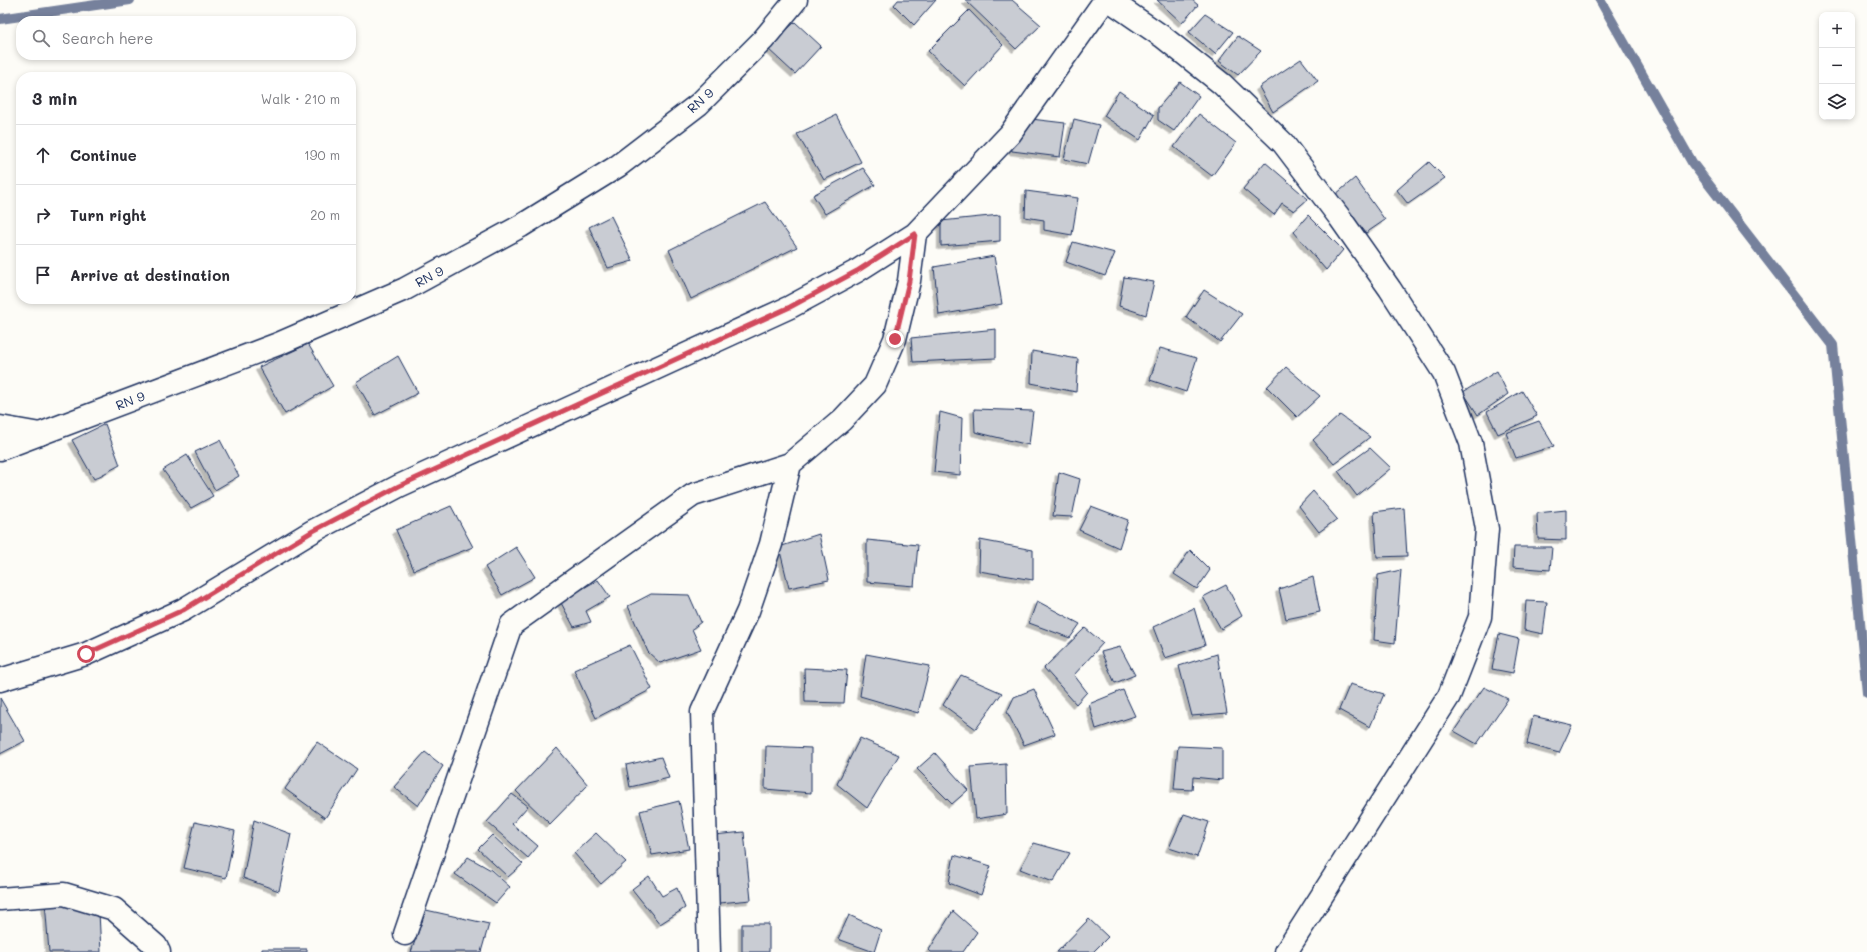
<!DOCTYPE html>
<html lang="en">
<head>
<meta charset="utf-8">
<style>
	body { margin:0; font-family:Mali,sans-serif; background:#f2f2f3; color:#2b2b33 }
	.controls { position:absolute; right:12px; top:12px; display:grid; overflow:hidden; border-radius:8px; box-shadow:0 2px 6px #0003 }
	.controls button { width:36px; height:36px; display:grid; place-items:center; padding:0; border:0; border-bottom:1px solid #e1e1e2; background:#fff; color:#2b2b33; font:20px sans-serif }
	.stop { position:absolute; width:12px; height:12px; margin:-9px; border:3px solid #d1495b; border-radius:50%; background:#fff }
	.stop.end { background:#d1495b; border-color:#fff; box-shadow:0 1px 4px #0008 }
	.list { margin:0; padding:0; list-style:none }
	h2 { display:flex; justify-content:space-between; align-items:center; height:52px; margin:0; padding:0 16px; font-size:17px }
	h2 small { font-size:13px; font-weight:400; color:#7c7c81 }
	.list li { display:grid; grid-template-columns:26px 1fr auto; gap:12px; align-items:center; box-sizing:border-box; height:60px; padding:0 16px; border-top:1px solid #e1e1e2 }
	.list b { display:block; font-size:15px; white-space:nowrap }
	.list em { font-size:13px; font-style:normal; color:#7c7c81 }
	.icon { flex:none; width:22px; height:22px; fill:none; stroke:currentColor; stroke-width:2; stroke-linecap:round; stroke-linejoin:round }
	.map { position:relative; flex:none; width:1867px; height:952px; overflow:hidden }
	.search { position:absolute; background:#fff; box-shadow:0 2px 6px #0003; left:16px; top:16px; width:340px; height:44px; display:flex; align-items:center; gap:10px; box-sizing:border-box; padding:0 14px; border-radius:16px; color:#7c7c81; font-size:15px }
	.panel { position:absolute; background:#fff; box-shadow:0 2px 6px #0003; left:16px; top:72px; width:340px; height:232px; border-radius:16px }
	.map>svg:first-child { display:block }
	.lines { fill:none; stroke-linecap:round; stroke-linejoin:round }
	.stream { stroke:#76819c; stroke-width:10 }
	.building { fill:#c9ccd3; stroke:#1b2f5e; filter:url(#shadow) }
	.street-casing { stroke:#1b2f5e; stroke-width:25 }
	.primary-casing { stroke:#1b2f5e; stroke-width:25 }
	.street { stroke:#fdfcf7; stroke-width:22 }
	.primary { stroke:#fdfcf7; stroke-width:22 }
	.route { stroke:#d1495b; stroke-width:5 }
	.labels { text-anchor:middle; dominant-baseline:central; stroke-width:3; stroke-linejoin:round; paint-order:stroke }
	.street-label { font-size:13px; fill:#1b2f5e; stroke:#fdfcf7 }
</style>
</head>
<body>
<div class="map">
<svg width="1867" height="952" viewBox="0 0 1867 952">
	<defs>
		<filter id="shadow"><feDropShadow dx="-3.5" dy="3.5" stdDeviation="0" flood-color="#0004"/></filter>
	</defs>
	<rect width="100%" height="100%" fill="#fdfcf7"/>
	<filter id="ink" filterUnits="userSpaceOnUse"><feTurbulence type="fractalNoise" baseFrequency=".025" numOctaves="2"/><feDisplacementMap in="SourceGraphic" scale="8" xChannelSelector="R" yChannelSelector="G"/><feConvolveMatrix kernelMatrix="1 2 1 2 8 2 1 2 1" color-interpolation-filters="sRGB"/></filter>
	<g filter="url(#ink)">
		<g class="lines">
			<path class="stream" d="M1600,0L1693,164L1833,345L1867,693
				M0,19L130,0"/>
		</g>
		<path class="building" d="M898,0H936L914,25L894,5Z
			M965,0H1012L1041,25L1016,49Z
			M1157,0H1192L1198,5L1182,23Z
			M969,10L1003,45L965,86L928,51Z
			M1205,14L1233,32L1215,54L1189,32Z
			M795,22L821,46L795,74L767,48Z
			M1238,36L1261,51L1238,75L1219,61Z
			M1301,59L1318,81L1273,112L1259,87Z
			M1180,82L1199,96L1174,131L1158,120V108Z
			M1119,91L1154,115L1140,140L1104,116Z
			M1199,114L1236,143L1212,176L1174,147Z
			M836,115L861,162L824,180L797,134Z
			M1031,119L1065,123L1060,157L1012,151L1010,143Z
			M1074,119L1099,125L1088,164L1064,159Z
			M1265,162L1308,199L1294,211L1282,203L1274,215L1243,189Z
			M1429,162L1445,178L1408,204L1397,190Z
			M863,168L875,185L825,214L813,195Z
			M1355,178L1385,220L1366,233L1335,195Z
			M1026,191L1078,198L1072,235L1044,230V220L1025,217Z
			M765,202L797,247L691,299L669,250Z
			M1000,215V241L941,246V221Z
			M1308,215L1343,250L1326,270L1294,232Z
			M611,216L633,261L608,268L589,227Z
			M1073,242L1115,253L1105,276L1066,262Z
			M994,256L1002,304L939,315L934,267Z
			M1124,277L1154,282L1146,315L1119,306Z
			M1204,290L1242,314L1220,342L1186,317Z
			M996,329V358L913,362L911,338Z
			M308,344L333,386L285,414L259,367Z
			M1160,348L1197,358L1186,392L1150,380Z
			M1032,351L1078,359L1076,392L1031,383Z
			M398,356L418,393L375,415L356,382Z
			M1286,367L1320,396L1297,417L1267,387Z
			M1497,371L1508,394L1478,415L1463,392Z
			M1522,391L1537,416L1498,434L1487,412Z
			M974,409L1033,411L1029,445L975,432Z
			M940,412L962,418L960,475L934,472Z
			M1340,415L1370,437L1334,464L1313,440Z
			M1539,421L1554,446L1516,458L1506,433Z
			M105,424L120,465L94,479L72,440Z
			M220,440L239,476L215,490L195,452Z
			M1370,448L1391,468L1357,496L1338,471Z
			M187,455L213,496L191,508L163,470Z
			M1059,472L1080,479L1072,517L1053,516Z
			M1313,491L1337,519L1319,532L1299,506Z
			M451,506L473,547L414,570L396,530Z
			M1091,506L1128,520L1119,548L1079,530Z
			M1404,508L1407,556L1377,557L1374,512Z
			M1566,510V540L1538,539L1537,513Z
			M819,534L829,580L789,588L779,547Z
			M867,540L918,545L914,586L867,582Z
			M980,540L1033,550V580L979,571Z
			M516,547L535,577L502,595L485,567Z
			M1514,547H1552L1550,570L1513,567Z
			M1190,550L1210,570L1197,589L1174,574Z
			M1401,570L1395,643L1374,640L1378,575Z
			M1313,577L1320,612L1286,619L1279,589Z
			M598,580L610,597L586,611L591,622L574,627L560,601Z
			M1226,585L1242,616L1221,629L1203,597Z
			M651,594L689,595L701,622L692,629L701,649L660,663L648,652L628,606Z
			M1037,601L1080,624L1070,638L1029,623Z
			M1526,601L1547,602L1543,634L1524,630Z
			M1194,608L1205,645L1165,658L1153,627Z
			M1085,628L1103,643L1074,675L1087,692L1076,704L1044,668Z
			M1499,634L1519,639L1513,673L1492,669Z
			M630,645L652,689L596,718L574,670Z
			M1120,647L1135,675L1115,683L1101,652Z
			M866,654L930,666L918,713L860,696Z
			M1217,654L1227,713L1192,716L1179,666Z
			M804,668L847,670L844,703L805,702Z
			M961,675L1002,693L976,729L943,705Z
			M1350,684L1384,694L1370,727L1339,710Z
			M1484,687L1508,699L1477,744L1454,731Z
			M1034,689L1055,734L1024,745L1007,712L1014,697Z
			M1123,690L1135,716L1096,729L1089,704Z
			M0,698L25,741L0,754Z
			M1533,716L1572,725L1559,753L1527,744Z
			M860,738L899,755L867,808L837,784Z
			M317,742L357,769L325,818L285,789Z
			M766,746L811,748V793L765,789Z
			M1178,746L1222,748V780L1193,777L1192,790L1174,789Z
			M557,748L588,785L550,824L516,791Z
			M425,752L443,766L418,806L394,787Z
			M935,753L968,790L952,804L917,769Z
			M661,757L669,778L630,787L626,765Z
			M1006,764L1007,814L976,819L971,767Z
			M512,794L528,806L512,824L538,846L528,858L487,822Z
			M679,801L689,849L652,855L640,811Z
			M1184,814L1209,822L1197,857L1169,848Z
			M254,820L291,834L279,891L243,878Z
			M195,822L235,831L226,878L184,868Z
			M744,832L751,900L719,903L714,835Z
			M596,833L626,862L601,884L574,853Z
			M492,835L523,864L508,877L478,849Z
			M1034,843L1070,853L1053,882L1020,869Z
			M954,855L991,866L981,895L949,883Z
			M468,857L491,870L510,887L496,903L455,874Z
			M649,876L662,896L677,888L685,908L660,924L632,889Z
			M45,902L99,912L101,952H49Z
			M426,910L489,924L481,952H411Z
			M953,911L977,932L963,952H931L929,950Z
			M849,915L881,930L874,952L838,939Z
			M1089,919L1108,937L1093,952H1057Z
			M742,924H769V952H742Z
			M262,949H307V952H262Z"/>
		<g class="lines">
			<defs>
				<path id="street" d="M1109,0L1163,37L1222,84L1283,143L1340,218L1390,289L1444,373L1471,443L1487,529L1480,617L1449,696L1286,952
					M0,427L40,434
					M0,680L86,654L183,610L313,531L399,486L790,307L857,271L915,234L1010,134L1105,0
					M0,899L64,894L114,909L156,946L159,952
					M405,934L511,625L693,495L790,464L842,420L875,385L895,339L909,281L915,234
					M709,952L702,712L748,611L771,544L790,464"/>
				<path id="primary" d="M0,449L278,344L405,289L521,226L618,166L699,104L763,40L796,0"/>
			</defs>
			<use href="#street" class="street-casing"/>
			<use href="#primary" class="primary-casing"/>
			<use href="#street" class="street"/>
			<use href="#primary" class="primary"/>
		</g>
	</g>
	<g class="lines" filter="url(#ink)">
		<path class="route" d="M86,654L183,610L313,531L399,486L790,307L857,271L915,234L909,281L895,339"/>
	</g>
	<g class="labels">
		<g class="street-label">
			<text transform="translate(700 100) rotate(-42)">RN 9</text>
			<text transform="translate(429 276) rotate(-28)">RN 9</text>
			<text transform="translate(130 400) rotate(-21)">RN 9</text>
		</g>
	</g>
</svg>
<div class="controls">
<button>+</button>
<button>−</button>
<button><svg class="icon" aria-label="layers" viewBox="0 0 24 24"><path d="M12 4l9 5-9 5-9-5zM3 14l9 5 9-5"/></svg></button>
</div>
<div class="stop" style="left:86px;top:654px"></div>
<div class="stop end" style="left:895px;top:339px"></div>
<div class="search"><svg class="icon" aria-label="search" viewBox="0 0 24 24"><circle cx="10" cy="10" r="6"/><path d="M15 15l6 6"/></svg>Search here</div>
<section class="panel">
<h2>3 min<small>Walk · 210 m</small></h2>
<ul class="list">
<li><svg class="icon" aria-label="ahead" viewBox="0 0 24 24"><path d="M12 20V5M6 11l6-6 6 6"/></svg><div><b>Continue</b></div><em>190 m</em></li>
<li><svg class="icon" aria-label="right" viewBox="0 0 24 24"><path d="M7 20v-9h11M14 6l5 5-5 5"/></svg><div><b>Turn right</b></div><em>20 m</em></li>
<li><svg class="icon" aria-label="arrive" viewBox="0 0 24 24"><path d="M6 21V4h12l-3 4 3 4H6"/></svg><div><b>Arrive at destination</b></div></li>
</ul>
</section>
</div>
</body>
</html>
